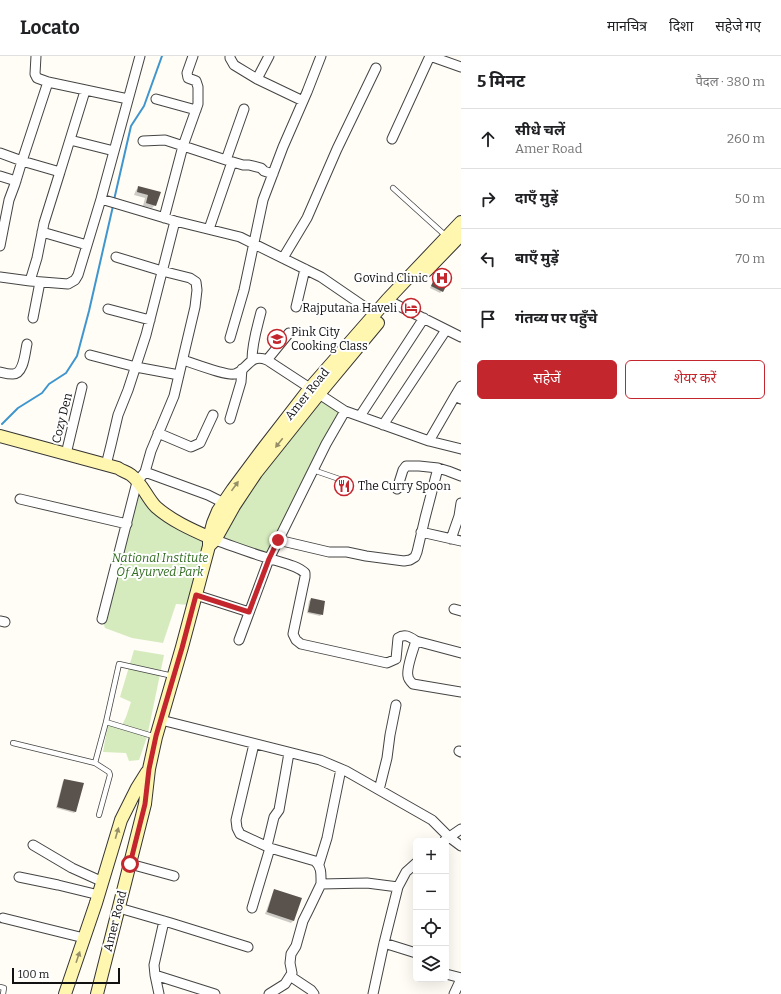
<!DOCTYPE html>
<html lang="hi">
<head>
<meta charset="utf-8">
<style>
	body { margin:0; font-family:Bitter,"Noto Sans Devanagari",serif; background:#f6f6f6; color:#202124 }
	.controls { position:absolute; right:12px; bottom:12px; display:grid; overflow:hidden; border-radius:6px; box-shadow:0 4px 16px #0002 }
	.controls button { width:36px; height:36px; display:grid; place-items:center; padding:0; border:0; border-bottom:1px solid #e0e0e0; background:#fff; color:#202124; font:20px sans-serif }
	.scale { position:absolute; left:12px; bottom:10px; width:108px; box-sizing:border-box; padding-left:4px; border:2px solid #111; border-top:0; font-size:11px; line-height:14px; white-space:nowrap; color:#111; -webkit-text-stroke:3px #fff; paint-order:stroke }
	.stop { position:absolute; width:12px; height:12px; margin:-9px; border:3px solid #c4262e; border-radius:50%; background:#fff }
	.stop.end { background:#c4262e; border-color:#fff; box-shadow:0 1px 4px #0008 }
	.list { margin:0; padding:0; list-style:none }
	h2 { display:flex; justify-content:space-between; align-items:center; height:52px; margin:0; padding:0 16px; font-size:17px }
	h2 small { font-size:13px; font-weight:400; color:#757577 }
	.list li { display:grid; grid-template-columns:26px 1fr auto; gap:12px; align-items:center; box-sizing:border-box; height:60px; padding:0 16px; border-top:1px solid #e0e0e0 }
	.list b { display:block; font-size:15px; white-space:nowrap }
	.list p { margin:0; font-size:13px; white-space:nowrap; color:#757577 }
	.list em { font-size:13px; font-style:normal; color:#757577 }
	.actions { display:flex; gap:8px; padding:12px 16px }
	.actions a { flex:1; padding:9px 0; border:1px solid #c4262e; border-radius:6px; text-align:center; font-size:14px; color:#c4262e }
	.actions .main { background:#c4262e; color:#fff }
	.icon { flex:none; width:22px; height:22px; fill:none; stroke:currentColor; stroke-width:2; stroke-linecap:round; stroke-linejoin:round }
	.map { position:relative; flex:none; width:461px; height:938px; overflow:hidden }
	header { display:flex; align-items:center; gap:24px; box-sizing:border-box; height:56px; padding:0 20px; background:#fff; border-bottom:1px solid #e0e0e0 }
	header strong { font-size:19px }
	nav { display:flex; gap:22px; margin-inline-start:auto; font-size:14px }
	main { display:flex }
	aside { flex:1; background:#fff }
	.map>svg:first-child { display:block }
	.green { fill:#d5ebbd }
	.shadow { fill:#0003 }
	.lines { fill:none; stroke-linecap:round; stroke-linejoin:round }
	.stream { stroke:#3f96cf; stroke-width:2 }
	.building { fill:#5a524d }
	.lane-casing { stroke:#444; stroke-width:6 }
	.street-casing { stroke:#444; stroke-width:11 }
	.secondary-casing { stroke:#333; stroke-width:14 }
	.lane { stroke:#fff; stroke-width:4.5 }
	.street { stroke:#fff; stroke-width:9 }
	.secondary { stroke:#fff6b0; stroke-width:12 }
	.oneway { fill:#948f68 }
	.route { stroke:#c4262e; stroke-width:5 }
	.labels { text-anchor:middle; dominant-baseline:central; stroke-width:4; stroke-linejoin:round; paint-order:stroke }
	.poi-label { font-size:12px; fill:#111; stroke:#fff; text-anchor:end }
	.street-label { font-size:12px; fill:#111; stroke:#fff }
	.park-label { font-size:12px; font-style:italic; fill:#2f6b1f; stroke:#fff }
</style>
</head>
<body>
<header>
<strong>Locato</strong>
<nav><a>मानचित्र</a><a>दिशा</a><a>सहेजे गए</a></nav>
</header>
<main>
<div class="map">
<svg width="461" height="938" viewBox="0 0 461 938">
	<rect width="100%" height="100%" fill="#fffdf5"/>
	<path class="green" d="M319,341L341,355L268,500L221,483L235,452Z
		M139,432L208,486L190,549L176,548L163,587L132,582L105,572L103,566Z
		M134,594L164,599L147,681L139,704L129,705L126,697L103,696L108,668L121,671L126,661L131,646L120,641Z"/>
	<path class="shadow" d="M139,131L159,136L155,149L152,152L143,150L145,142L134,139L136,134Z
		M437,218L442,235L440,237L430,232Z
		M311,543L322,558L320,560L307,557L309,545Z
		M65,724L76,755L74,757L56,752L63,725Z
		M275,835L300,843L293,865L291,867L265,858L273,836Z"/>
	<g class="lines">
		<path class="stream" d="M114,144L131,70L144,50L162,0
			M2,368L18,352L42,337L49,328L66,317L77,300L89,255L113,150"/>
	</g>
	<path class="building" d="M138,130L161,136L156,150L146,147L148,139L137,136Z
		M438,215L451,221L443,236L431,230Z
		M311,542L325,545L323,559L308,556Z
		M64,723L84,727L76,756L57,751Z
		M274,833L302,842L294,865L267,856Z"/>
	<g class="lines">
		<defs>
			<path id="lane" d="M393,132L446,180
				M313,414L348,426
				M106,666L119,608L173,620
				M13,687L95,707L106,666L156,681
				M95,707L109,716L110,719L99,759
				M0,931L4,932L3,938"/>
			<path id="street" d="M36,0L35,18L37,22L48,26L128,43
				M230,0V2L234,9L257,23L303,45
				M430,0L461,11
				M257,23L269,0
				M156,43L196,54
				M392,83L430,0
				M70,84L114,95
				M143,85L165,84L226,104L243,109H249L261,112L264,115L273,118
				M0,97L22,105L60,116L44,167L37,202L30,225L68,228L75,224L78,219L101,143L140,0
				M226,104L244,53
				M60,116L85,35
				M0,120L16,125
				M101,143L175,165L240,181L321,221L375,258
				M164,162L183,90L198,48V31L196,25L188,22L187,17L193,0
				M209,173L232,106
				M42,176L87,189
				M0,190L9,144L15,128L22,105L48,26
				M283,202L307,162L337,93L376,12
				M0,221L30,225
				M387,244L461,281
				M296,251L305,213
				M108,253L150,264
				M33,262L40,226
				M230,282L244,234L263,144L283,91L307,36L321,0
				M90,299L136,311L179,319
				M183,304C193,307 226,320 235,318C238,317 241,315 243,313C251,305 255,299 267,304L345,355L429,385L455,340
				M252,304C252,287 257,272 261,256
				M267,304L289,277
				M0,316C4,317 9,318 13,318C24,318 25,296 27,288
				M461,330L455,340L461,343
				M360,360L424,262
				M230,363L241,326L242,313
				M383,369L446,274
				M158,377L191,391L200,387L213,359
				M429,385L461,393
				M66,398L82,331
				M106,409L111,389L118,359L128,334L146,279L175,165
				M145,416L208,439L224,447
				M397,433L403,414L406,410H419L438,412
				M20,443L127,468
				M421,476L461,485
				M451,483L459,460L461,447
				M215,484C233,490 250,497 268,502C279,506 297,509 305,517V521L293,578L296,584L301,588L387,607L396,603L398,582C405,577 410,581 416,585
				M278,484L329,496H347L366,500L404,505L410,504L415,501L417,496L425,462L438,412L448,415L461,420
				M196,539L249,556
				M454,553L461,555
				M102,563L137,426L145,416L151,395L174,340L195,251L197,234L196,226L190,222L162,215L116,201
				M0,565L5,566
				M239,584L269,503L326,388L345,355
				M461,597L416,585C414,591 406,613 408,620C408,623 411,626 413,628L461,636
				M161,664L320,704L346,715L432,764L449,781L461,790
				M254,688L236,764L237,772L240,778L270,792L315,805C322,811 321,819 321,828
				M459,695L461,696
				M379,734L387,702L390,679L396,649
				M445,784L461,773
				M33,789L72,812L103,826
				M267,790L274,761L279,754L289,697
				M130,808L174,820
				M319,808L327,782L341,713
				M19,821L58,829L99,839
				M119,852L171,867L248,891
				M252,852L270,792
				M3,862L84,882
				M384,887L416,897
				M446,918L461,922
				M155,919L215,938
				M290,920L311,934L314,938
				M159,938L155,919L154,909L164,865
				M269,938L285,928L292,917L290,907L291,898L296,890L303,865L309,853L321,828L367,827L398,831
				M373,938L384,887L398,831L406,816L416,807
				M454,938L461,923"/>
			<path id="secondary" d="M426,215L461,179
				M0,380L118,412C122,415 127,416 131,419C142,427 147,442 156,451C173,466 195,475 215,484
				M210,489L215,484L234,450L256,417L319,338L378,267
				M65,938L96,847L121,764L137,732L147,716
				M97,938L145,748L149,713L156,681L182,591L209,490V482L213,467L218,455L233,433L262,394L310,332L387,244L461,166"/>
		</defs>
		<use href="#lane" class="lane-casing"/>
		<use href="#street" class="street-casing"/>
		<use href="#secondary" class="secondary-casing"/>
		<use href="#lane" class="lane"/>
		<use href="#street" class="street"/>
		<use href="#secondary" class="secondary"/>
	</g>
	<defs><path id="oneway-solid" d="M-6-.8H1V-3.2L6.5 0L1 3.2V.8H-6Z"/></defs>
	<g class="oneway">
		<use href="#oneway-solid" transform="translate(279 387) rotate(128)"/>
		<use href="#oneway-solid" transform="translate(235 430) rotate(-54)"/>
		<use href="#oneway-solid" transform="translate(117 777) rotate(-74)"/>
		<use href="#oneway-solid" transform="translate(78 901) rotate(-71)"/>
	</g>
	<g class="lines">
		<path class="route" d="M130,808L145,748L149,713L156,680L182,592L196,539L249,556L269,503L278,484"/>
	</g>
	<defs>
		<symbol id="hospital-ring" viewBox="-11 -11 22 22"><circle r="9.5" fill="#fff" stroke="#c4262e" stroke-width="1.5"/><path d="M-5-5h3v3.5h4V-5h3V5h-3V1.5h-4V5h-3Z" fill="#c4262e"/></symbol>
		<symbol id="hotel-ring" viewBox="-11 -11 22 22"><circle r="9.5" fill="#fff" stroke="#c4262e" stroke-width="1.5"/><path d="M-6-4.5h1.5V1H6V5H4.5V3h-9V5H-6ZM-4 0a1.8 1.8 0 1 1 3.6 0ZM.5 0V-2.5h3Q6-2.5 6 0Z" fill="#c4262e"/></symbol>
		<symbol id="school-ring" viewBox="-11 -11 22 22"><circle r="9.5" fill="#fff" stroke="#c4262e" stroke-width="1.5"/><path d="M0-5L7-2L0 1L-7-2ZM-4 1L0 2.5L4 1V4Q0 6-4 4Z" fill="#c4262e"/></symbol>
		<symbol id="restaurant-ring" viewBox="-11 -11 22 22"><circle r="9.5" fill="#fff" stroke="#c4262e" stroke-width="1.5"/><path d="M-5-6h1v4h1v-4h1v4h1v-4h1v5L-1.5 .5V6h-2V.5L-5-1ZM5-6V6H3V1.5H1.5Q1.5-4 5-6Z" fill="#c4262e"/></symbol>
	</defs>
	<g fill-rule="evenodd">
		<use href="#hospital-ring" x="431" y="211" width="22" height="22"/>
		<use href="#hotel-ring" x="400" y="241" width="22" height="22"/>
		<use href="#school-ring" x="266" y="272" width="22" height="22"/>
		<use href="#restaurant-ring" x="333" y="419" width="22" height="22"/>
	</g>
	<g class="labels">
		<g class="poi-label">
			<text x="428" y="222">Govind Clinic</text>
			<text x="397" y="252">Rajputana Haveli</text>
			<text x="291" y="276" text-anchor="start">Pink City<tspan x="291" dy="14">Cooking Class</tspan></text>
			<text x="358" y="430" text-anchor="start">The Curry Spoon</text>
		</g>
		<g class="street-label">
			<text transform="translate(307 338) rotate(-51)">Amer Road</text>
			<text transform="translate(62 362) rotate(-76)">Cozy Den</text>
			<text transform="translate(115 865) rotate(-76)">Amer Road</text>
		</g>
		<g class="park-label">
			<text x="160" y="502">National Institute<tspan x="160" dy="14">Of Ayurved Park</tspan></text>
		</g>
	</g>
</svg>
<div class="controls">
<button>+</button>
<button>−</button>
<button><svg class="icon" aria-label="locate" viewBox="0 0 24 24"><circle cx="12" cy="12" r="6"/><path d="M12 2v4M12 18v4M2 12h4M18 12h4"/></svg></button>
<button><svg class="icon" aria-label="layers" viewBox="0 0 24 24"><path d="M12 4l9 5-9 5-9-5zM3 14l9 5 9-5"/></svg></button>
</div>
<div class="scale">100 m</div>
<div class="stop" style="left:130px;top:808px"></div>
<div class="stop end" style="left:278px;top:484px"></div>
</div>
<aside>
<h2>5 मिनट<small>पैदल · 380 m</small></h2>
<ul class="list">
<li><svg class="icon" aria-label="ahead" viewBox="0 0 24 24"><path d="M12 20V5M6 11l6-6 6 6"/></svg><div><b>सीधे चलें</b><p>Amer Road</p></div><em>260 m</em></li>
<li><svg class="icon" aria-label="right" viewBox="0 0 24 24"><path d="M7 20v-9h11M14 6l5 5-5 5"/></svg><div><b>दाएँ मुड़ें</b></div><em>50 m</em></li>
<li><svg class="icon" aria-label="left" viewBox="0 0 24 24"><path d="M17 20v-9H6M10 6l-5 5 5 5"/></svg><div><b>बाएँ मुड़ें</b></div><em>70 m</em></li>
<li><svg class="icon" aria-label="arrive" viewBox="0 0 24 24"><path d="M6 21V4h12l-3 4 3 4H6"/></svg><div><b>गंतव्य पर पहुँचे</b></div></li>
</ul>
<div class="actions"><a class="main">सहेजें</a><a>शेयर करें</a></div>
</aside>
</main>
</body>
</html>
